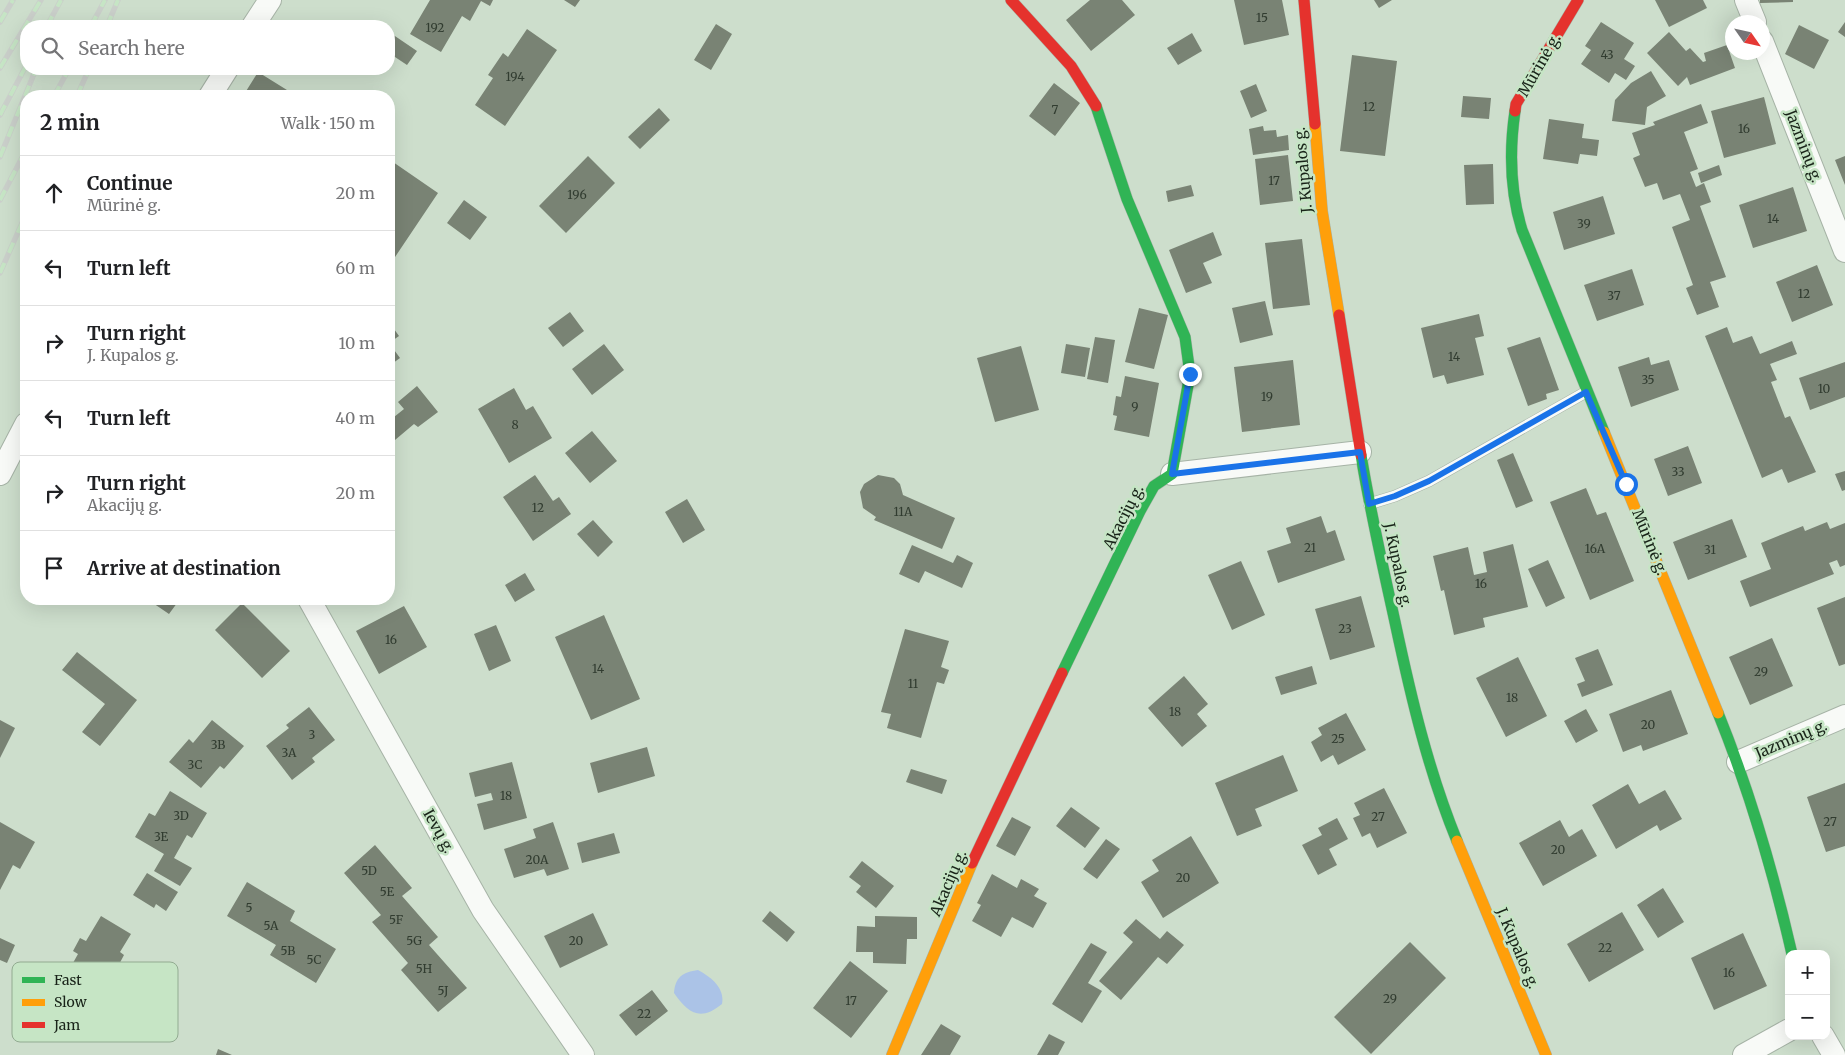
<!DOCTYPE html>
<html lang="en">
<head>
<meta charset="utf-8">
<style>
	body { margin:0; font-family:Merriweather,serif; background:#f6f6f6; color:#202124 }
	.controls { position:absolute; right:15px; bottom:15px; display:grid; overflow:hidden; border-radius:10px; box-shadow:0 5px 20px #0002 }
	.controls button { width:45px; height:45px; display:grid; place-items:center; padding:0; border:0; border-bottom:1px solid #e0e0e0; background:#fff; color:#202124; font:25px sans-serif }
	.compass { position:absolute; left:1725px; top:15px; width:45px; height:45px; border-radius:50%; background:#fff; box-shadow:0 5px 20px #0002; rotate:124deg }
	.stop { position:absolute; width:15px; height:15px; margin:-11px; border:4px solid #1a73e8; border-radius:50%; background:#fff }
	.stop.end { background:#1a73e8; border-color:#fff; box-shadow:0 1px 5px #0008 }
	.list { margin:0; padding:0; list-style:none }
	h2 { display:flex; justify-content:space-between; align-items:center; height:65px; margin:0; padding:0 20px; font-size:21px }
	h2 small { font-size:16px; font-weight:400; color:#757577 }
	.list li { display:grid; grid-template-columns:32px 1fr auto; gap:15px; align-items:center; box-sizing:border-box; height:75px; padding:0 20px; border-top:1px solid #e0e0e0 }
	.list b { display:block; font-size:19px; white-space:nowrap }
	.list p { margin:0; font-size:16px; white-space:nowrap; color:#757577 }
	.list em { font-size:16px; font-style:normal; color:#757577 }
	.icon { flex:none; width:28px; height:28px; fill:none; stroke:currentColor; stroke-width:2; stroke-linecap:round; stroke-linejoin:round }
	.map { position:relative; flex:none; width:1845px; height:1055px; overflow:hidden }
	.search { position:absolute; background:#fff; box-shadow:0 5px 20px #0002; left:20px; top:20px; width:375px; height:55px; display:flex; align-items:center; gap:12px; box-sizing:border-box; padding:0 18px; border-radius:20px; color:#757577; font-size:19px }
	.panel { position:absolute; background:#fff; box-shadow:0 5px 20px #0002; left:20px; top:90px; width:375px; height:515px; border-radius:20px }
	.map>svg:first-child { display:block }
	.water { fill:#abc3e7 }
	.building { fill:#798374 }
	.lines { fill:none; stroke-linecap:round; stroke-linejoin:round }
	.lane-casing { stroke:#a6b3a6; stroke-width:12 }
	.street-casing { stroke:#a6b3a6; stroke-width:24 }
	.fast-casing { stroke:#a6b3a6; stroke-width:12 }
	.slow-casing { stroke:#a6b3a6; stroke-width:12 }
	.jam-casing { stroke:#a6b3a6; stroke-width:12 }
	.lane { stroke:#f8faf7; stroke-width:11 }
	.street { stroke:#f8faf7; stroke-width:22 }
	.fast { stroke:#30b455; stroke-width:11 }
	.slow { stroke:#ff9f0a; stroke-width:11 }
	.jam { stroke:#e5322d; stroke-width:11 }
	.rail-casing { stroke:#cacfca; stroke-width:5.5 }
	.rail { stroke:#c6e5c5; stroke-width:4; stroke-dasharray:11; stroke-linecap:butt }
	.route { stroke:#1a73e8; stroke-width:6 }
	.labels { text-anchor:middle; dominant-baseline:central; stroke-width:5; stroke-linejoin:round; paint-order:stroke }
	.number-label { font-size:12px; fill:#313c30 }
	.street-label { font-size:15px; fill:#192419; stroke:#c6e5c5 }
	.key { fill:#c6e5c5; stroke:#92ab91; stroke-width:1 }
	.key-label { font-size:14px; fill:#192419 }
</style>
</head>
<body>
<div class="map">
<svg width="1845" height="1055" viewBox="0 0 1845 1055">
	<rect width="100%" height="100%" fill="#cddecc"/>
	<path class="water" d="M698,970C711,977 725,988 722,1004C700,1022 688,1013 674,993C675,977 683,972 698,970Z"/>
	<path class="building" d="M430,0H493L490,6L481,1L470,21L462,16L441,52L410,34Z
		M564,0H580L575,7Z
		M1090,0H1122L1135,15L1091,51L1066,20Z
		M1234,0H1282L1289,35L1244,45Z
		M1374,0H1392L1379,8Z
		M1655,0H1703L1707,8L1669,27Z
		M1760,0H1793V2L1760,3Z
		M1601,22L1634,43L1624,59L1635,66L1626,80L1615,73L1609,83L1581,64L1591,50L1585,46Z
		M1845,22V37L1838,32Z
		M716,24L732,34L711,70L694,60Z
		M1799,25L1829,40L1814,69L1785,54Z
		M527,29L557,50L505,126L475,105L493,78L488,75L503,53L508,57Z
		M389,32L417,51L407,65L389,53Z
		M1669,32L1686,51L1690,48L1703,62L1706,61L1704,53L1727,45L1735,68L1690,85L1687,77L1678,86L1647,53Z
		M1192,33L1202,51L1178,65L1167,48Z
		M1352,55L1397,61L1385,156L1340,151Z
		M1651,71L1666,96L1647,107L1645,125L1612,121L1615,100L1631,83Z
		M258,72L287,90L283,96H243Z
		M1054,83L1080,103L1055,136L1029,116Z
		M1256,84L1267,111L1251,118L1240,91Z
		M1463,96L1491,98L1489,119L1461,117Z
		M1764,97L1776,144L1724,158L1711,111Z
		M1701,104L1708,123L1684,132L1698,169L1690,172L1696,187L1704,183L1711,202L1700,206L1726,277L1710,282L1719,307L1697,315L1686,288L1693,285L1672,227L1690,220L1680,194L1663,200L1657,183L1645,187L1633,158L1640,155L1632,133L1655,125L1653,122Z
		M659,108L670,120L640,149L628,137Z
		M1549,119L1584,124L1582,138L1599,140L1597,156L1580,154L1578,164L1543,159Z
		M1263,126L1264,131L1276,130L1277,137L1288,135L1289,150L1253,155L1249,129Z
		M1288,155L1293,201L1260,205L1255,159Z
		M588,156L615,183L566,233L539,206Z
		M1845,156V185L1835,160Z
		M393,162L438,193L389,266V169Z
		M1493,164L1494,204L1466,205L1464,165Z
		M1719,165L1722,175L1701,183L1698,173Z
		M1191,185L1194,196L1168,202L1166,191Z
		M1793,187L1807,231L1753,248L1739,205Z
		M1603,196L1615,234L1564,250L1553,212Z
		M464,200L487,217L470,240L447,223Z
		M1213,232L1222,255L1203,263L1212,283L1186,293L1169,250Z
		M1302,239L1310,305L1273,309L1265,243Z
		M1817,265L1833,305L1792,322L1776,282Z
		M1632,269L1644,305L1597,321L1584,285Z
		M1265,301L1273,335L1240,343L1232,308Z
		M1139,308L1168,315L1154,369L1125,362Z
		M570,312L584,331L563,347L548,328Z
		M1479,314L1484,336L1475,338L1484,375L1447,384L1444,375L1433,378L1421,328Z
		M389,322L399,336L389,343L400,358L389,366Z
		M1727,327L1733,343L1752,336L1760,354L1792,341L1797,354L1770,364L1777,380L1771,382L1785,418L1790,416L1816,472L1788,483L1782,469L1762,478L1705,336Z
		M1095,337L1115,340L1108,383L1087,379Z
		M1540,337L1559,390L1546,394L1547,399L1528,406L1507,348Z
		M604,344L624,370L592,395L572,369Z
		M1066,344L1090,348L1085,377L1061,373Z
		M1021,346L1039,410L995,422L977,358Z
		M1649,357L1651,365L1669,360L1679,390L1631,407L1618,367Z
		M1293,360L1300,425L1242,432L1234,367Z
		M1845,362V397L1810,410L1799,378Z
		M1125,376L1159,383L1149,437L1114,430L1117,416L1113,415L1116,396L1121,397Z
		M417,386L438,412L418,427L414,424L395,440L389,432V421L404,409L398,402Z
		M514,388L526,410L533,406L552,438L509,463L478,409Z
		M592,431L617,461L590,483L565,453Z
		M1688,446L1702,483L1668,496L1654,459Z
		M1513,453L1533,501L1516,508L1497,460Z
		M1845,471V490L1842,491L1835,474Z
		M535,475L553,501L559,497L571,514L533,541L503,497Z
		M878,475L894,478L900,484L903,495L955,518L942,549L874,520L876,517L863,508L860,492L864,484Z
		M1586,488L1597,515L1606,512L1634,581L1590,600L1550,502Z
		M687,499L705,530L683,543L665,512Z
		M1321,516L1327,533L1335,530L1345,560L1278,583L1267,551L1291,543L1286,528Z
		M1732,519L1747,557L1688,580L1673,542Z
		M593,520L613,542L598,557L577,534Z
		M1827,522L1830,529L1845,523V565L1840,567L1837,560L1829,563L1834,574L1750,607L1740,581L1771,569L1761,543L1803,526L1805,531Z
		M1513,544L1528,607L1483,618L1485,627L1454,635L1444,590L1441,591L1433,556L1468,547L1474,575L1487,572L1483,552Z
		M912,545L953,563L957,555L973,563L962,588L925,571L919,583L899,574Z
		M1548,560L1565,598L1546,607L1528,569Z
		M1241,561L1265,615L1232,630L1208,575Z
		M525,573L535,590L515,602L505,585Z
		M1361,596L1375,647L1330,660L1315,609Z
		M1845,597V664L1839,666L1817,608Z
		M147,599H180L169,614Z
		M242,603L290,651L262,678L215,630Z
		M404,606L427,647L379,674L356,631Z
		M604,615L640,699L591,720L555,637Z
		M496,625L511,661L489,671L474,634Z
		M905,629L949,641L941,667L949,670L944,684L937,682L921,738L887,728L891,714L881,712Z
		M1772,638L1793,686L1750,705L1729,657Z
		M1598,649L1613,685L1582,697L1577,684L1585,681L1575,658Z
		M77,652L137,700L100,746L82,732L105,704L62,670Z
		M1518,657L1547,716L1506,737L1476,678Z
		M1312,666L1317,684L1281,695L1275,677Z
		M1184,676L1208,704L1197,714L1207,726L1182,747L1148,708Z
		M1671,690L1688,734L1643,751L1641,745L1623,752L1609,714Z
		M309,707L335,740L312,758L315,762L292,780L266,746L289,728L286,725Z
		M1586,709L1598,731L1576,743L1564,721Z
		M1346,713L1366,750L1338,765L1333,755L1321,762L1311,742L1322,735L1318,728Z
		M0,720L15,728L0,758Z
		M212,720L244,746L224,769L220,766L201,788L169,762L189,739L193,743Z
		M647,747L655,776L598,793L590,763Z
		M1283,755L1298,791L1255,809L1262,826L1237,836L1215,783Z
		M512,762L527,818L484,830L477,804L493,800L491,793L475,797L469,773Z
		M911,769L947,780L942,794L906,782Z
		M1845,783V846L1826,852L1807,797Z
		M1628,784L1639,804L1665,790L1682,819L1660,831L1657,825L1616,849L1592,805Z
		M1384,788L1407,833L1377,848L1370,833L1362,837L1353,818L1360,815L1354,803Z
		M170,791L207,813L192,838L187,835L174,858L192,868L180,886L154,871L164,854L135,837L149,813L155,816Z
		M1071,807L1100,828L1085,848L1056,826Z
		M1012,817L1031,827L1015,856L996,846Z
		M1337,818L1348,839L1329,849L1337,865L1318,875L1302,845L1322,835L1318,828Z
		M1560,820L1569,837L1582,829L1597,856L1543,886L1519,843Z
		M0,822L35,842L20,869L13,865L0,890Z
		M553,822L569,869L547,876L544,869L514,878L504,849L536,838L533,829Z
		M614,833L620,853L582,863L577,843Z
		M1191,836L1219,883L1163,918L1141,882L1159,871L1152,860Z
		M1106,839L1120,849L1097,879L1083,869Z
		M375,845L412,888L402,896L438,937L429,945L467,988L438,1012L401,970L408,963L372,922L381,915L344,873Z
		M862,861L894,886L876,908L856,892L861,886L849,877Z
		M147,873L178,892L166,911L156,904L154,908L133,895Z
		M992,874L1017,888L1021,879L1039,889L1034,896L1047,903L1033,928L1012,917L1001,937L972,921L981,905L977,903Z
		M247,882L295,911L290,921L336,949L316,983L270,955L276,945L227,916Z
		M1663,888L1684,922L1658,938L1637,905Z
		M770,911L795,932L787,942L762,921Z
		M1622,912L1644,950L1589,982L1567,944Z
		M593,913L608,945L560,968L544,936Z
		M101,916L131,934L120,952L124,955L115,972L110,969L94,997L64,979L78,954L73,951L80,938L86,941Z
		M875,916L917,917V939H907L906,964L873,963V952H856L857,926L875,927Z
		M1136,919L1160,939L1167,931L1184,945L1167,964L1158,957L1121,1000L1099,981L1133,942L1123,933Z
		M1743,933L1767,986L1714,1010L1691,958Z
		M0,938L15,945L7,963L0,960Z
		M1410,942L1446,978L1371,1054L1334,1017Z
		M1091,943L1107,952L1088,983L1102,991L1082,1023L1052,1004Z
		M850,961L888,991L851,1038L813,1008Z
		M652,990L668,1011L636,1036L619,1015Z
		M941,1024L961,1036L950,1055H921Z
		M1049,1034L1065,1042L1058,1055H1037Z
		M218,1049L232,1055H216Z"/>
	<g class="lines">
		<defs>
			<path id="lane" d="M1369,504L1395,496L1429,481L1586,392"/>
			<path id="street" d="M1746,0L1755,22
				M253,26L270,0
				M1762,41L1845,251
				M210,96L227,69
				M0,474L26,424
				M1172,474L1360,452
				M309,599L483,910L583,1055
				M1738,762L1845,716
				M1823,1036L1834,1055
				M1744,1055L1789,1030"/>
			<path id="fast" d="M1515,111C1509,152 1510,191 1522,230L1604,432
				M1361,455C1370,511 1383,567 1395,622C1411,697 1428,770 1457,841
				M1062,673L1140,511L1154,486L1172,474L1190,374L1185,337L1127,199L1096,106
				M1718,713C1750,792 1773,871 1792,954"/>
			<path id="slow" d="M1315,124L1322,211L1339,315
				M1604,432L1718,713
				M1457,841L1546,1055
				M892,1055L972,863"/>
			<path id="jam" d="M1011,0L1071,66L1096,106
				M1304,0L1315,124
				M1515,111L1516,104L1578,0
				M1339,315L1361,455
				M972,863L1062,673"/>
		</defs>
		<use href="#lane" class="lane-casing"/>
		<use href="#street" class="street-casing"/>
		<use href="#fast" class="fast-casing"/>
		<use href="#slow" class="slow-casing"/>
		<use href="#jam" class="jam-casing"/>
		<use href="#lane" class="lane"/>
		<use href="#street" class="street"/>
		<use href="#fast" class="fast"/>
		<use href="#slow" class="slow"/>
		<use href="#jam" class="jam"/>
		<defs>
			<path id="rail" d="M0,22L13,0
				M47,26L61,0
				M91,26L105,0
				M107,26L118,0
				M0,68L41,0
				M54,96L69,69
				M77,96L89,69
				M0,115L26,66
				M0,157L36,69
				M0,200L26,150
				M0,273L26,214"/>
		</defs>
		<use href="#rail" class="rail-casing"/>
		<use href="#rail" class="rail"/>
	</g>
	<g class="lines">
		<path class="route" d="M1190,374L1172,474L1360,452L1369,504L1395,496L1429,481L1586,392L1626,484"/>
	</g>
	<g class="labels">
		<g class="number-label">
			<text x="1262" y="17">15</text>
			<text x="435" y="27">192</text>
			<text x="1607" y="54">43</text>
			<text x="515" y="76">194</text>
			<text x="1369" y="106">12</text>
			<text x="1055" y="109">7</text>
			<text x="1744" y="128">16</text>
			<text x="1274" y="180">17</text>
			<text x="577" y="194">196</text>
			<text x="1773" y="218">14</text>
			<text x="1584" y="223">39</text>
			<text x="1804" y="293">12</text>
			<text x="1614" y="295">37</text>
			<text x="1454" y="356">14</text>
			<text x="1648" y="379">35</text>
			<text x="1824" y="388">10</text>
			<text x="1267" y="396">19</text>
			<text x="1135" y="406">9</text>
			<text x="515" y="424">8</text>
			<text x="1678" y="471">33</text>
			<text x="538" y="507">12</text>
			<text x="903" y="511">11A</text>
			<text x="1310" y="547">21</text>
			<text x="1595" y="548">16A</text>
			<text x="1710" y="549">31</text>
			<text x="1481" y="583">16</text>
			<text x="1345" y="628">23</text>
			<text x="391" y="639">16</text>
			<text x="598" y="668">14</text>
			<text x="1761" y="671">29</text>
			<text x="913" y="683">11</text>
			<text x="1512" y="697">18</text>
			<text x="1175" y="711">18</text>
			<text x="1648" y="724">20</text>
			<text x="312" y="734">3</text>
			<text x="1338" y="738">25</text>
			<text x="218" y="744">3B</text>
			<text x="289" y="752">3A</text>
			<text x="195" y="764">3C</text>
			<text x="506" y="795">18</text>
			<text x="181" y="815">3D</text>
			<text x="1378" y="816">27</text>
			<text x="1830" y="821">27</text>
			<text x="161" y="836">3E</text>
			<text x="1558" y="849">20</text>
			<text x="537" y="859">20A</text>
			<text x="369" y="870">5D</text>
			<text x="1183" y="877">20</text>
			<text x="387" y="891">5E</text>
			<text x="249" y="907">5</text>
			<text x="396" y="919">5F</text>
			<text x="271" y="925">5A</text>
			<text x="414" y="940">5G</text>
			<text x="576" y="940">20</text>
			<text x="1605" y="947">22</text>
			<text x="288" y="950">5B</text>
			<text x="314" y="959">5C</text>
			<text x="424" y="968">5H</text>
			<text x="1729" y="972">16</text>
			<text x="443" y="990">5J</text>
			<text x="1390" y="998">29</text>
			<text x="851" y="1000">17</text>
			<text x="644" y="1013">22</text>
		</g>
		<g class="street-label">
			<text transform="translate(1539 65) rotate(-60)">Mūrinė g.</text>
			<text transform="translate(1804 146) rotate(69)">Jazminų g.</text>
			<text transform="translate(1303 170) rotate(-95)">J. Kupalos g.</text>
			<text transform="translate(1123 517) rotate(-63)">Akacijų g.</text>
			<text transform="translate(1650 542) rotate(68)">Mūrinė g.</text>
			<text transform="translate(1398 565) rotate(78)">J. Kupalos g.</text>
			<text transform="translate(1791 739) rotate(-23)">Jazminų g.</text>
			<text transform="translate(439 831) rotate(61)">Ievų g.</text>
			<text transform="translate(948 883) rotate(-67)">Akacijų g.</text>
			<text transform="translate(1518 948) rotate(67)">J. Kupalos g.</text>
		</g>
	</g>
	<rect x="12" y="962" width="166" height="80" rx="8" class="key"/>
	<rect x="22" y="977" width="23" height="6" fill="#30b455"/>
	<rect x="22" y="999" width="23" height="7" fill="#ff9f0a"/>
	<rect x="22" y="1022" width="23" height="6" fill="#e5322d"/>
	<g class="key-label">
		<text x="54" y="985">Fast</text>
		<text x="54" y="1007">Slow</text>
		<text x="54" y="1030">Jam</text>
	</g>
</svg>
<div class="controls">
<button>+</button>
<button>−</button>
</div>
<svg class="compass" viewBox="-18 -18 36 36"><path d="M0-13l5 13h-10z" fill="#e53935"/><path d="M0 13l5-13h-10z" fill="#757577"/></svg>
<div class="stop" style="left:1626px;top:484px"></div>
<div class="stop end" style="left:1190px;top:374px"></div>
<div class="search"><svg class="icon" aria-label="search" viewBox="0 0 24 24"><circle cx="10" cy="10" r="6"/><path d="M15 15l6 6"/></svg>Search here</div>
<section class="panel">
<h2>2 min<small>Walk · 150 m</small></h2>
<ul class="list">
<li><svg class="icon" aria-label="ahead" viewBox="0 0 24 24"><path d="M12 20V5M6 11l6-6 6 6"/></svg><div><b>Continue</b><p>Mūrinė g.</p></div><em>20 m</em></li>
<li><svg class="icon" aria-label="left" viewBox="0 0 24 24"><path d="M17 20v-9H6M10 6l-5 5 5 5"/></svg><div><b>Turn left</b></div><em>60 m</em></li>
<li><svg class="icon" aria-label="right" viewBox="0 0 24 24"><path d="M7 20v-9h11M14 6l5 5-5 5"/></svg><div><b>Turn right</b><p>J. Kupalos g.</p></div><em>10 m</em></li>
<li><svg class="icon" aria-label="left" viewBox="0 0 24 24"><path d="M17 20v-9H6M10 6l-5 5 5 5"/></svg><div><b>Turn left</b></div><em>40 m</em></li>
<li><svg class="icon" aria-label="right" viewBox="0 0 24 24"><path d="M7 20v-9h11M14 6l5 5-5 5"/></svg><div><b>Turn right</b><p>Akacijų g.</p></div><em>20 m</em></li>
<li><svg class="icon" aria-label="arrive" viewBox="0 0 24 24"><path d="M6 21V4h12l-3 4 3 4H6"/></svg><div><b>Arrive at destination</b></div></li>
</ul>
</section>
</div>
</body>
</html>
